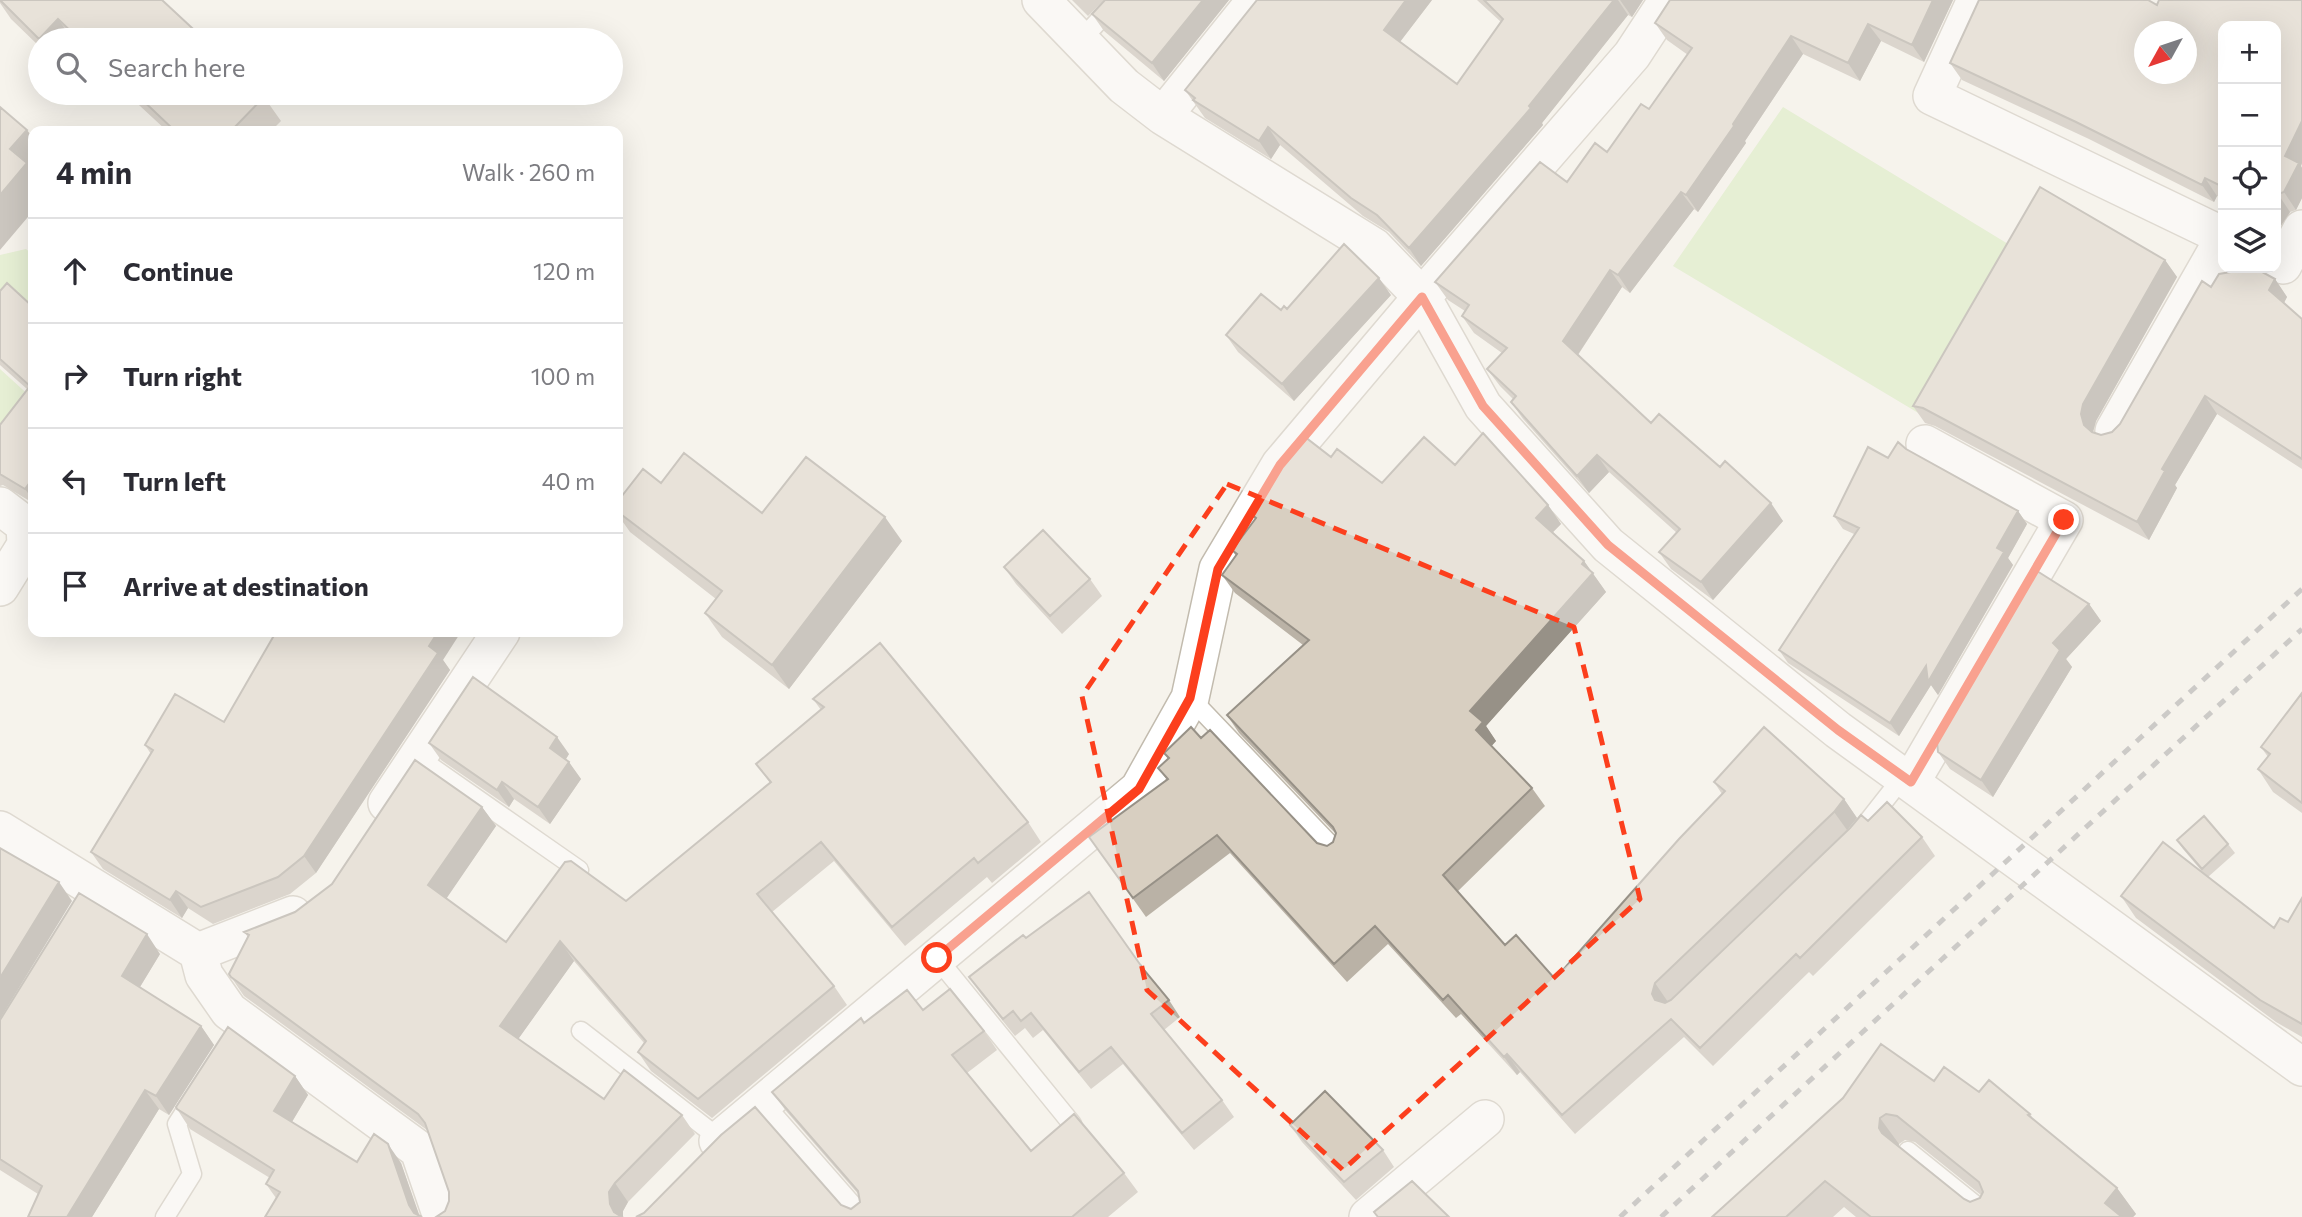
<!DOCTYPE html>
<html lang="en">
<head>
<meta charset="utf-8">
<style>
	body { margin:0; font-family:Commissioner,sans-serif; background:#f7f7f7; color:#2b2b33 }
	.controls { position:absolute; right:21px; top:21px; display:grid; overflow:hidden; border-radius:14px; box-shadow:0 7px 28px #0002 }
	.controls button { width:63px; height:63px; display:grid; place-items:center; padding:0; border:0; border-bottom:2px solid #e1e1e2; background:#fff; color:#2b2b33; font:35px sans-serif }
	.compass { position:absolute; left:2134px; top:21px; width:63px; height:63px; border-radius:50%; background:#fff; box-shadow:0 7px 28px #0002; rotate:230deg }
	.stop { position:absolute; width:21px; height:21px; margin:-16px; border:5px solid #fc3f1d; border-radius:50%; background:#fff }
	.stop.end { background:#fc3f1d; border-color:#fff; box-shadow:0 2px 7px #0008 }
	.list { margin:0; padding:0; list-style:none }
	h2 { display:flex; justify-content:space-between; align-items:center; height:91px; margin:0; padding:0 28px; font-size:30px }
	h2 small { font-size:23px; font-weight:400; color:#7c7c81 }
	.list li { display:grid; grid-template-columns:46px 1fr auto; gap:21px; align-items:center; box-sizing:border-box; height:105px; padding:0 28px; border-top:2px solid #e1e1e2 }
	.list b { display:block; font-size:26px; white-space:nowrap }
	.list em { font-size:23px; font-style:normal; color:#7c7c81 }
	.icon { flex:none; width:38px; height:38px; fill:none; stroke:currentColor; stroke-width:2; stroke-linecap:round; stroke-linejoin:round }
	.map { position:relative; flex:none; width:2302px; height:1217px; overflow:hidden }
	.search { position:absolute; background:#fff; box-shadow:0 7px 28px #0002; left:28px; top:28px; width:595px; height:77px; display:flex; align-items:center; gap:18px; box-sizing:border-box; padding:0 24px; border-radius:38px; color:#7c7c81; font-size:26px }
	.panel { position:absolute; background:#fff; box-shadow:0 7px 28px #0002; left:28px; top:126px; width:595px; height:511px; border-radius:14px }
	.map>svg:first-child { display:block }
	.green { fill:#d2eab5 }
	.lines { fill:none; stroke-linecap:round; stroke-linejoin:round }
	.service-casing { stroke:#c2bbae; stroke-width:21 }
	.minor-casing { stroke:#c2bbae; stroke-width:40 }
	.service { stroke:#fff; stroke-width:18 }
	.minor { stroke:#fff; stroke-width:37 }
	.rail { stroke:#9a9a9a; stroke-width:5; stroke-dasharray:9 9; stroke-linecap:butt }
	.wall { fill:#bab2a6; fill-rule:evenodd }
	.shaded-wall { fill:#979187 }
	.building { fill:#d8cfc1; stroke:#979187; stroke-width:2; fill-rule:evenodd }
	.route { stroke:#fc3f1d; stroke-width:9 }
	.marked { fill:none; stroke:#fc3f1d; stroke-width:5; stroke-dasharray:14 9; stroke-linejoin:round }
</style>
</head>
<body>
<div class="map">
<svg width="2302" height="1217" viewBox="0 0 2302 1217">
	<rect width="100%" height="100%" fill="#f6f3ec"/>
	<path class="green" d="M1783,107L2013,247L1920,414L1673,266Z
		M26,249L33,255V307L0,315V255Z
		M0,369L33,399L0,443Z"/>
	<g class="lines">
		<defs>
			<path id="service" d="M1080,41L1118,0
				M1190,698L1338,853
				M417,757L579,870
				M1855,838L1903,777
				M937,958L1072,1124
				M581,1031L720,1139
				M764,1104L863,1217
				M1908,1151L1990,1217
				M165,1217L192,1174L177,1124L193,1099"/>
			<path id="minor" d="M1041,0L1124,86L1163,116L1374,247L1422,297L1483,406L1608,545L1838,730L2302,1067
				M1976,0L1932,96L2223,236
				M1163,116L1256,0
				M2276,261L2283,265L2302,229
				M2114,431L2223,240
				M0,506L25,525L26,545L0,587
				M1911,782L2064,520L1925,444
				M387,803L501,632
				M0,830L198,952L204,975L229,1011L419,1150L442,1217
				M198,952L293,915
				M718,1141L1139,789L1190,698L1218,569L1280,465L1422,297L1632,55L1668,0
				M1368,1217L1485,1119"/>
		</defs>
		<use href="#service" class="service-casing"/>
		<use href="#minor" class="minor-casing"/>
		<use href="#service" class="service"/>
		<use href="#minor" class="minor"/>
		<path class="rail" d="M1620,1217L2302,589
			M1661,1217L2302,629"/>
	</g>
	<path class="wall" d="M0,0L205,40H40V47L11,19L0,3Z
		M1072,0H1104L1088,16Z
		M1229,0L1164,81L1104,31L1092,14Z
		M1432,0L1400,42L1457,84L1501,22L1477,0H1643L1632,17L1628,15L1542,123L1543,125L1421,266L1389,232L1363,216L1280,145L1271,159L1205,118L1185,90Z
		M1670,0H1953L1924,62L1881,41L1860,81L1803,54L1745,141L1746,143L1698,212L1694,209L1630,293L1622,287L1578,355L1651,423L1720,467L1783,521L1713,600L1671,569L1659,552L1677,533L1609,472L1589,493L1523,419L1511,402L1513,399L1500,386L1487,369L1502,353L1474,333L1462,316L1465,311L1448,300L1435,282L1607,152L1649,109L1688,55L1667,40L1655,23Z
		M2302,0V163L2301,166L2302,168V198L2296,210L2290,212L2280,227L2276,225V26H2223V199L2217,196L2214,202L2089,139L1962,80L1950,63L2157,5Z
		M126,93H259L264,97L281,121L271,131H167Z
		M2165,260L2177,277L2096,421L2093,432L2101,435L2112,432L2120,424L2211,287L2275,279L2287,297L2284,303L2302,319V469L2217,414L2175,485L2177,488L2149,540L1935,426L1925,423L1913,406Z
		M0,291L33,307V503L3,485L0,486V425L27,389L0,365Z
		M1391,295L1294,401L1238,352L1226,335L1281,310Z
		M1906,449L2018,511L2027,524L2008,558L2013,565L1938,695L1931,685L1899,736L1788,663L1779,650L1854,534L1843,529L1834,516L1888,458Z
		M1331,457L1382,483L1455,465L1548,505L1561,524L1553,532L1584,561L1606,592L1486,726L1496,741L1491,746L1532,788L1545,806L1457,892L1505,945L1555,979L1722,794L1714,782L1844,799L1857,818L1847,830L1669,1001L1868,821L1922,837L1935,856L1813,976L1809,972L1713,1066L1684,1037L1575,1134L1520,1072L1517,1075L1461,1014L1456,1018L1388,944L1347,982L1230,853L1146,917L1089,837L1167,780L1158,768L1168,759L1164,753L1201,738L1317,843L1327,846L1333,842L1336,834L1239,733L1227,715L1303,645L1235,593L1222,575L1236,556L1232,550L1255,519L1251,514Z
		M661,483L762,513L902,541L789,689L722,637L705,613L716,599L630,532L618,515V501Z
		M1004,567L1090,579L1102,596L1062,634L1016,584Z
		M2089,604L2101,621L2066,659L2072,667L1993,797L1950,769L1938,752Z
		M443,660L450,670L316,873L290,894L213,924L188,908L182,918L103,869L91,852L151,754L145,745Z
		M2302,693V813L2273,792L2258,769L2268,757L2261,747Z
		M813,699L1028,822L1041,842L992,883L987,877L905,946L834,861L772,912L834,986L847,1005L712,1118L651,1071L638,1052L644,1043L574,961L518,1039L604,1099L682,1115L695,1134L628,1202L623,1211V1217L445,1211L449,1201V1192L427,1130L244,996L229,974L248,937L244,932L295,912L482,807L496,826L446,898L506,942L626,901L770,783L756,764L821,710Z
		M429,743L569,754L566,759L581,779L550,824L514,799L509,807L441,760Z
		M2177,840L2228,844L2235,853L2208,877L2274,928L2288,922L2302,898V1037L2276,1022L2136,918L2121,896L2205,875L2183,849Z
		M1026,938L1169,1000L1180,1017L1164,1030L1222,1100L1234,1117L1194,1150L1123,1064L1091,1089L1043,1030L1033,1038L1025,1028L1015,1036L981,994L969,977Z
		M160,954L140,987L201,1026L214,1045L169,1115L159,1109L92,1217H28L38,1194L0,1170V1020Z
		M923,1010L984,1031L997,1050L967,1073L1031,1151L1124,1173L1138,1192L1108,1217H636L841,1205L851,1209L860,1202L859,1195L786,1111L772,1092L864,1023Z
		M295,1076L308,1095L292,1122L357,1162L401,1163L419,1216L276,1198L266,1184L270,1178L190,1129L177,1109Z
		M1934,1081L1979,1092L2030,1114L2034,1120L2117,1188L2136,1214L2133,1217H1856L1844,1207L1833,1217H1712ZM1905,1140L1915,1142L1981,1195L1980,1198L1970,1202L1964,1199L1898,1146L1899,1144Z
		M1290,1125L1383,1150L1394,1167L1356,1200L1302,1142Z"/>
	<path class="shaded-wall" d="M1203,0H1229L1164,81L1152,63Z
		M1406,0H1432L1396,47L1384,30Z
		M1614,0H1618L1628,15L1542,123L1543,125L1421,266L1409,248L1529,106Z
		M1620,0H1643L1632,17Z
		M1933,0H1953L1924,62L1912,45Z
		M58,19L73,40H40L39,39Z
		M1868,24L1881,41L1860,81L1848,63Z
		M1791,36L1803,54L1745,141L1746,143L1698,212L1686,195Z
		M2302,121V163L2301,166L2302,168V198L2296,210L2284,192L2285,156Z
		M1268,127L1280,145L1271,159L1259,141Z
		M27,130L33,138V211L0,250V195L10,149Z
		M2205,178L2217,196L2214,202L2202,185Z
		M1681,192L1694,209L1630,293L1618,275Z
		M2278,194L2290,212L2280,227L2276,221V198Z
		M2165,260L2177,277L2096,421L2093,432L2096,442L2084,425L2081,414L2083,404Z
		M1610,270L1622,287L1575,359L1563,341Z
		M1379,278L1391,295L1294,401L1282,384Z
		M2275,279L2287,297L2281,308L2269,290Z
		M2205,396L2217,414L2175,485L2177,488L2149,540L2137,522L2162,469Z
		M1597,455L1609,472L1589,493L1577,476Z
		M33,478V500L25,489Z
		M1771,503L1783,521L1713,600L1701,582Z
		M1548,505L1561,524L1549,536L1536,518Z
		M2018,511L2027,524L2008,558L2013,565L1938,695L1931,685L1899,736L1890,723L1926,666Z
		M885,517L902,541L789,689L772,665Z
		M1584,561L1606,592L1486,726L1496,741L1489,749L1476,730L1470,711Z
		M2089,604L2101,621L2066,659L2072,667L1993,797L1981,780L2053,643Z
		M438,632H461L443,660L450,670L316,873L304,856Z
		M557,737L569,754L562,765L550,748Z
		M569,762L581,779L550,824L538,807Z
		M502,782L514,799L509,807L497,790Z
		M1844,799L1857,818L1847,830L1834,812Z
		M482,807L496,826L442,905L428,885Z
		M59,882L72,901L0,1019V978Z
		M176,891L188,908L182,918L170,900Z
		M147,934L160,954L135,995L122,976Z
		M560,941L574,961L514,1045L500,1026Z
		M1655,983L1668,1002L1665,1012L1652,994Z
		M201,1026L214,1045L169,1115L156,1096Z
		M1507,1054L1520,1072L1517,1075L1504,1057Z
		M295,1076L308,1095L287,1130L274,1111Z
		M145,1090L159,1109L92,1217H67Z
		M1880,1118L1899,1144L1897,1154L1879,1128Z
		M388,1144L401,1163L420,1217H417L409,1205Z
		M615,1183L628,1202L623,1211V1217H618L610,1204L609,1192Z
		M2117,1188L2136,1214L2133,1217H2114L2105,1203Z"/>
	<path class="building" d="M0,0H162L205,40H80L58,19L39,39Z
		M1105,0H1203L1152,63L1092,14Z
		M1257,0H1406L1384,30L1457,84L1503,19L1484,0H1614L1529,106L1531,108L1409,248L1377,215L1351,198L1268,127L1259,141L1193,100L1195,98L1185,90Z
		M1670,0H1933L1912,45L1868,24L1848,63L1791,36L1733,124L1734,126L1686,195L1681,192L1618,275L1610,270L1563,341L1651,423L1659,414L1720,467L1725,461L1771,503L1701,582L1659,552L1680,529L1597,455L1577,476L1511,402L1516,396L1487,369L1507,348L1462,316L1469,305L1435,282L1540,162L1567,182L1595,143L1607,152L1641,104L1649,109L1692,48L1655,23Z
		M1979,0H2148L2157,5L2159,0H2302V121L2285,156L2299,163L2284,192L2278,194L2276,198V26H2223V187L2205,178L2202,185L2076,122L1950,63ZM2145,32H2187V74H2145Z
		M135,93H259L264,97L231,131H175Z
		M0,107L27,130L10,149L27,163L0,195Z
		M2040,187L2165,260L2083,404L2081,414L2084,425L2092,432L2101,435L2112,432L2120,424L2202,281L2211,287L2219,274L2255,268L2275,279L2269,290L2302,319V459L2205,396L2162,469L2165,471L2137,522L1923,408L1913,406Z
		M1344,244L1379,278L1282,384L1226,335L1261,294L1281,310L1284,306L1287,309Z
		M7,283L33,307V478L25,489L0,474V425L30,386L0,359V291Z
		M1483,433L1548,505L1536,518L1584,561L1582,564L1593,573L1470,711L1483,722L1476,730L1532,788L1443,875L1505,945L1516,935L1555,979L1679,839L1725,791L1714,782L1764,727L1844,799L1834,812L1655,983L1652,994L1655,1000L1665,1003L1671,1000L1850,828L1861,815L1868,821L1887,802L1922,837L1800,958L1796,954L1700,1048L1671,1019L1562,1115L1507,1054L1504,1057L1448,995L1443,1000L1375,926L1334,964L1217,835L1133,898L1089,837L1168,779L1158,768L1169,758L1164,753L1191,727L1201,738L1210,730L1317,843L1327,846L1333,842L1336,833L1333,827L1227,715L1309,640L1222,575L1237,554L1232,550L1256,518L1251,514L1272,480L1305,437L1331,457L1337,449L1382,483L1424,437L1455,465Z
		M1898,442L1906,449L2018,511L1997,548L2004,552L1928,682L1926,666L1890,723L1779,650L1859,528L1834,516L1868,447L1888,458Z
		M684,453L762,513L806,457L885,517L772,665L705,613L722,591L618,512V501L643,469L661,483Z
		M1043,530L1090,579L1050,616L1004,567Z
		M2037,571L2089,604L2053,643L2060,650L1981,780L1938,752L1937,742Z
		M276,632H438L429,646L438,653L304,856L278,877L201,907L176,891L170,900L91,852L153,750L145,745L175,694L224,722Z
		M880,643L1028,822L978,863L974,858L892,927L821,842L757,894L834,986L698,1099L638,1052L646,1041L560,941L500,1026L604,1099L624,1070L682,1115L615,1183L609,1192L610,1204L614,1212L622,1217H436L445,1211L449,1201V1192L425,1123L418,1114L231,977L229,974L249,935L244,932L295,912L332,884L415,760L482,807L428,885L506,942L565,862L571,861L626,901L771,782L756,764L824,707L813,699Z
		M473,677L557,737L550,748L569,762L538,807L502,782L497,790L429,743Z
		M2302,693V803L2258,769L2270,754L2261,747Z
		M2204,816L2228,844L2202,869L2177,840Z
		M2163,842L2274,928L2280,918L2288,922L2302,898V1024L2260,1000L2121,896Z
		M0,848L59,882L0,978Z
		M1089,892L1144,970L1169,1000L1151,1014L1222,1100L1182,1133L1111,1047L1079,1072L1031,1013L1021,1021L1013,1011L1003,1019L969,977L1023,935L1026,938Z
		M79,893L147,934L122,976L201,1026L156,1096L145,1090L67,1217H28L42,1186L0,1159V1020Z
		M950,989L984,1031L952,1055L1031,1151L1074,1114L1124,1173L1072,1217H636L644,1213L721,1135L755,1107L841,1205L851,1209L860,1202L858,1191L772,1092L861,1018L864,1023L907,990L923,1010Z
		M228,1027L295,1076L274,1111L357,1162L374,1134L388,1144L409,1205L414,1213L422,1217H265L280,1192L266,1184L274,1170L177,1109L176,1107Z
		M1881,1044L1934,1081L1944,1067L1979,1092L1989,1080L2030,1114L2028,1115L2117,1188L2105,1203L2122,1217H1871L1825,1181L1786,1217H1712L1843,1098ZM1886,1114L1897,1116L1979,1182L1983,1192L1980,1198L1970,1202L1964,1199L1882,1133L1879,1128L1880,1118Z
		M1325,1091L1383,1150L1344,1182L1290,1125Z
		M1412,1181L1449,1217H1378L1374,1212Z"/>
	<g class="lines">
		<path class="route" d="M937,958L1139,789L1190,698L1218,569L1280,465L1422,297L1483,406L1608,545L1838,730L1911,782L2064,520"/>
	</g>
	<path d="M0 0H2302V1217H0ZM1227,484L1574,627L1640,899L1343,1170L1147,990L1082,696Z" fill="#f6f3ec" fill-opacity=".55" fill-rule="evenodd"/>
	<path class="marked" d="M1227,484L1574,627L1640,899L1343,1170L1147,990L1082,696Z"/>
</svg>
<div class="controls">
<button>+</button>
<button>−</button>
<button><svg class="icon" aria-label="locate" viewBox="0 0 24 24"><circle cx="12" cy="12" r="6"/><path d="M12 2v4M12 18v4M2 12h4M18 12h4"/></svg></button>
<button><svg class="icon" aria-label="layers" viewBox="0 0 24 24"><path d="M12 4l9 5-9 5-9-5zM3 14l9 5 9-5"/></svg></button>
</div>
<svg class="compass" viewBox="-18 -18 36 36"><path d="M0-13l5 13h-10z" fill="#e53935"/><path d="M0 13l5-13h-10z" fill="#7c7c81"/></svg>
<div class="stop" style="left:937px;top:958px"></div>
<div class="stop end" style="left:2064px;top:520px"></div>
<div class="search"><svg class="icon" aria-label="search" viewBox="0 0 24 24"><circle cx="10" cy="10" r="6"/><path d="M15 15l6 6"/></svg>Search here</div>
<section class="panel">
<h2>4 min<small>Walk · 260 m</small></h2>
<ul class="list">
<li><svg class="icon" aria-label="ahead" viewBox="0 0 24 24"><path d="M12 20V5M6 11l6-6 6 6"/></svg><div><b>Continue</b></div><em>120 m</em></li>
<li><svg class="icon" aria-label="right" viewBox="0 0 24 24"><path d="M7 20v-9h11M14 6l5 5-5 5"/></svg><div><b>Turn right</b></div><em>100 m</em></li>
<li><svg class="icon" aria-label="left" viewBox="0 0 24 24"><path d="M17 20v-9H6M10 6l-5 5 5 5"/></svg><div><b>Turn left</b></div><em>40 m</em></li>
<li><svg class="icon" aria-label="arrive" viewBox="0 0 24 24"><path d="M6 21V4h12l-3 4 3 4H6"/></svg><div><b>Arrive at destination</b></div></li>
</ul>
</section>
</div>
</body>
</html>
